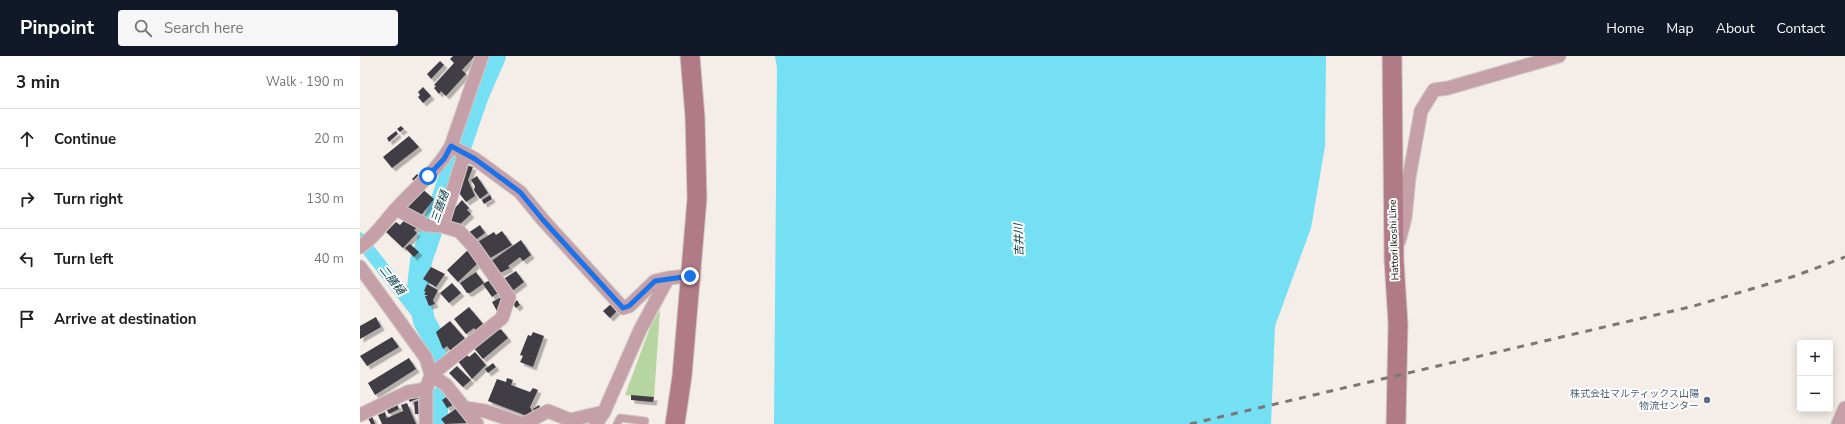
<!DOCTYPE html>
<html lang="en">
<head>
<meta charset="utf-8">
<style>
	body { margin:0; font-family:"Nunito Sans","Noto Sans JP",sans-serif; background:#f6f6f6; color:#202124 }
	.controls { position:absolute; right:12px; bottom:12px; display:grid; overflow:hidden; border-radius:4px; box-shadow:0 2px 10px #0003 }
	.controls button { width:36px; height:36px; display:grid; place-items:center; padding:0; border:0; border-bottom:1px solid #e0e0e0; background:#fff; color:#202124; font:20px sans-serif }
	.stop { position:absolute; width:12px; height:12px; margin:-9px; border:3px solid #1a73e8; border-radius:50%; background:#fff }
	.stop.end { background:#1a73e8; border-color:#fff; box-shadow:0 1px 4px #0008 }
	.list { margin:0; padding:0; list-style:none }
	h2 { display:flex; justify-content:space-between; align-items:center; height:52px; margin:0; padding:0 16px; font-size:17px }
	h2 small { font-size:13px; font-weight:400; color:#757577 }
	.list li { display:grid; grid-template-columns:26px 1fr auto; gap:12px; align-items:center; box-sizing:border-box; height:60px; padding:0 16px; border-top:1px solid #e0e0e0 }
	.list b { display:block; font-size:15px; white-space:nowrap }
	.list em { font-size:13px; font-style:normal; color:#757577 }
	.icon { flex:none; width:22px; height:22px; fill:none; stroke:currentColor; stroke-width:2; stroke-linecap:round; stroke-linejoin:round }
	.map { position:relative; flex:none; width:1485px; height:368px; overflow:hidden }
	header { display:flex; align-items:center; gap:24px; box-sizing:border-box; height:56px; padding:0 20px; background:#111827; color:#fff }
	header strong { font-size:19px }
	nav { display:flex; gap:22px; margin-inline-start:auto; font-size:14px }
	.search { width:280px; height:36px; background:#f6f6f6; display:flex; align-items:center; gap:10px; box-sizing:border-box; padding:0 14px; border-radius:4px; color:#757577; font-size:15px }
	main { display:flex }
	aside { flex:1; background:#fff }
	.map>svg:first-child { display:block }
	.green { fill:#b6d6a1 }
	.water { fill:#75dff4 }
	.lines { fill:none; stroke-linecap:round; stroke-linejoin:round }
	.canal { stroke:#75dff4; stroke-width:13 }
	.river { stroke:#75dff4; stroke-width:22 }
	.building { fill:#413e44; filter:url(#shadow) }
	.lane-casing { stroke:#cfc9c4; stroke-width:9 }
	.street-casing { stroke:#cfc9c4; stroke-width:15 }
	.secondary-casing { stroke:#cfc9c4; stroke-width:21 }
	.lane { stroke:#c6a0a9; stroke-width:7 }
	.street { stroke:#c6a0a9; stroke-width:13 }
	.secondary { stroke:#b07a87; stroke-width:19 }
	.rail { stroke:#7b7774; stroke-width:3; stroke-dasharray:7 7; stroke-linecap:butt }
	.route { stroke:#1a73e8; stroke-width:5 }
	.service-dot { fill:#5c6f8a; stroke:#fff; stroke-width:1.5 }
	.labels { text-anchor:middle; dominant-baseline:central; stroke-width:4; stroke-linejoin:round; paint-order:stroke }
	.street-label { font-size:10px; fill:#0e0c0a; stroke:#fff }
	.service-label { font-size:10px; fill:#4e5e75; stroke:#fff; text-anchor:end }
	.water-label { font-size:11px; font-style:italic; fill:#00353e; stroke:#fff }
</style>
</head>
<body>
<header>
<strong>Pinpoint</strong>
<div class="search"><svg class="icon" aria-label="search" viewBox="0 0 24 24"><circle cx="10" cy="10" r="6"/><path d="M15 15l6 6"/></svg>Search here</div>
<nav><a>Home</a><a>Map</a><a>About</a><a>Contact</a></nav>
</header>
<main>
<aside>
<h2>3 min<small>Walk · 190 m</small></h2>
<ul class="list">
<li><svg class="icon" aria-label="ahead" viewBox="0 0 24 24"><path d="M12 20V5M6 11l6-6 6 6"/></svg><div><b>Continue</b></div><em>20 m</em></li>
<li><svg class="icon" aria-label="right" viewBox="0 0 24 24"><path d="M7 20v-9h11M14 6l5 5-5 5"/></svg><div><b>Turn right</b></div><em>130 m</em></li>
<li><svg class="icon" aria-label="left" viewBox="0 0 24 24"><path d="M17 20v-9H6M10 6l-5 5 5 5"/></svg><div><b>Turn left</b></div><em>40 m</em></li>
<li><svg class="icon" aria-label="arrive" viewBox="0 0 24 24"><path d="M6 21V4h12l-3 4 3 4H6"/></svg><div><b>Arrive at destination</b></div></li>
</ul>
</aside>
<div class="map">
<svg width="1485" height="368" viewBox="0 0 1485 368">
	<defs>
		<filter id="shadow"><feDropShadow dx="3.5" dy="3.5" stdDeviation="0" flood-color="#0004"/></filter>
	</defs>
	<rect width="100%" height="100%" fill="#f4ede8"/>
	<path class="green" d="M300,254L294,342L265,339L291,269Z"/>
	<path class="water" d="M415,0H966L965,90L951,172L915,270L911,368H414L417,12Z"/>
	<g class="lines">
		<path class="canal" d="M0,183L64,265"/>
		<path class="river" d="M77,306L72,279L64,265L58,231L61,205L118,39L135,0
			M77,368V343"/>
	</g>
	<path class="building" d="M93,0H115L102,14L106,18L86,40L81,35L79,38L74,32L76,30L74,29L94,7L90,3Z
		M80,5L84,9L71,23L67,18Z
		M63,31L71,40L63,47L58,41L60,39L58,36Z
		M41,70L44,73L40,76L37,73Z
		M36,75L38,78L29,86L27,82Z
		M49,80L59,91L32,112L23,101Z
		M106,109L113,111L108,124L115,140L106,146L96,133Z
		M57,118L60,121L55,126L52,123Z
		M117,120L128,137L120,143L114,134L115,130L111,124Z
		M60,131L74,143L59,162L45,149Z
		M130,139L132,143L124,148L122,144Z
		M102,144L109,152L107,154L111,158L97,171L87,161Z
		M49,159L60,169L54,174L57,177L43,192L26,176L36,166L40,169Z
		M120,169L125,177L114,185L108,177Z
		M142,175L152,189L127,204L116,187L134,176L136,179Z
		M161,184L171,199L163,205L160,201L148,210L150,212L138,218L130,206Z
		M50,188L59,196L54,201L45,192Z
		M110,192L119,206L98,226L87,214Z
		M71,211L85,218L76,231L63,223Z
		M156,215L164,226L151,236L142,224Z
		M116,216L124,227L110,237H107L100,227Z
		M133,222L142,234L132,241L123,228Z
		M92,227L101,237L89,247L80,237Z
		M67,228L78,234L73,244L75,248L69,250L65,240H68L64,238L66,236L64,235Z
		M145,239L138,257L132,246Z
		M157,244L160,249L156,252L153,248Z
		M252,247L258,254L250,262L243,255Z
		M109,251L124,269L116,275L114,272L106,278L94,263Z
		M16,261L21,271L0,283V270Z
		M90,265L109,287L94,299L87,290L83,293L76,276Z
		M138,272L140,274L141,273L148,282L123,303L113,291Z
		M173,276L184,280L173,311L160,306L163,300L160,299L168,279L171,280Z
		M32,281L39,291L7,310L0,300Z
		M115,296L126,309L112,323L97,304L105,297L109,301Z
		M49,302L56,313L15,339L8,327Z
		M133,307L136,311L128,317L125,313Z
		M97,310L111,324L103,331L89,317Z
		M147,322L153,324L151,329L170,336L173,332L178,334L170,351L172,355L167,360L128,345L137,323L146,326Z
		M55,339L59,342L50,346L48,343Z
		M271,339L294,341L293,346L271,344Z
		M88,340L93,349L87,352L82,344Z
		M58,345L59,358H55L54,346Z
		M47,347L56,368H22L18,359L25,356L27,362L43,355L41,349Z
		M37,348L39,353L29,358L26,353Z
		M179,349L181,353L175,356L173,353Z
		M97,352L107,367L85,368L81,363Z
		M12,360L15,368H11L8,362Z"/>
	<g class="lines">
		<defs>
			<path id="lane" d="M257,368L260,362L285,365"/>
			<path id="street" d="M91,90L115,103L160,136L183,164L263,252L269,250L295,225L308,222
				M36,153L66,169L82,170L99,175L113,190L149,241L142,262L71,319L66,333V368
				M82,170L104,99
				M1039,185L1045,162L1049,122L1061,55L1074,34L1088,32L1199,0
				M0,191C15,181 24,166 36,153C55,132 77,115 91,90L122,0
				M0,211L66,302L71,319L86,329L117,368
				M105,352L125,355L163,368
				M0,359L48,336L66,333
				M164,368L188,355L210,364L244,356
				M236,368L244,356L280,274L308,222L330,220
				M1478,368L1485,352"/>
			<path id="secondary" d="M1032,0L1034,204L1038,268L1036,368
				M315,368L322,320L337,143L335,61L330,0"/>
		</defs>
		<use href="#lane" class="lane-casing"/>
		<use href="#street" class="street-casing"/>
		<use href="#secondary" class="secondary-casing"/>
		<use href="#lane" class="lane"/>
		<use href="#street" class="street"/>
		<use href="#secondary" class="secondary"/>
		<path class="rail" d="M830,368L1334,250L1435,220L1485,201"/>
	</g>
	<g class="lines">
		<path class="route" d="M68,120L84,103L91,90L115,103L160,136L183,164L263,252L269,250L295,225L330,220"/>
	</g>
	<circle class="service-dot" cx="1347" cy="344" r="4"/>
	<g class="labels">
		<g class="street-label">
			<text transform="translate(1034 184) rotate(-92)">Hattori Ikoshi Line</text>
		</g>
		<g class="service-label">
			<text x="1339" y="338">株式会社マルティックス山陽<tspan x="1339" dy="12">物流センター</tspan></text>
		</g>
		<g class="water-label">
			<text transform="translate(80 151) rotate(-71)">三膳樋</text>
			<text transform="translate(659 184) rotate(-92)">吉井川</text>
			<text transform="translate(32 224) rotate(52)">二膳樋</text>
		</g>
	</g>
</svg>
<div class="controls">
<button>+</button>
<button>−</button>
</div>
<div class="stop" style="left:68px;top:120px"></div>
<div class="stop end" style="left:330px;top:220px"></div>
</div>
</main>
</body>
</html>
